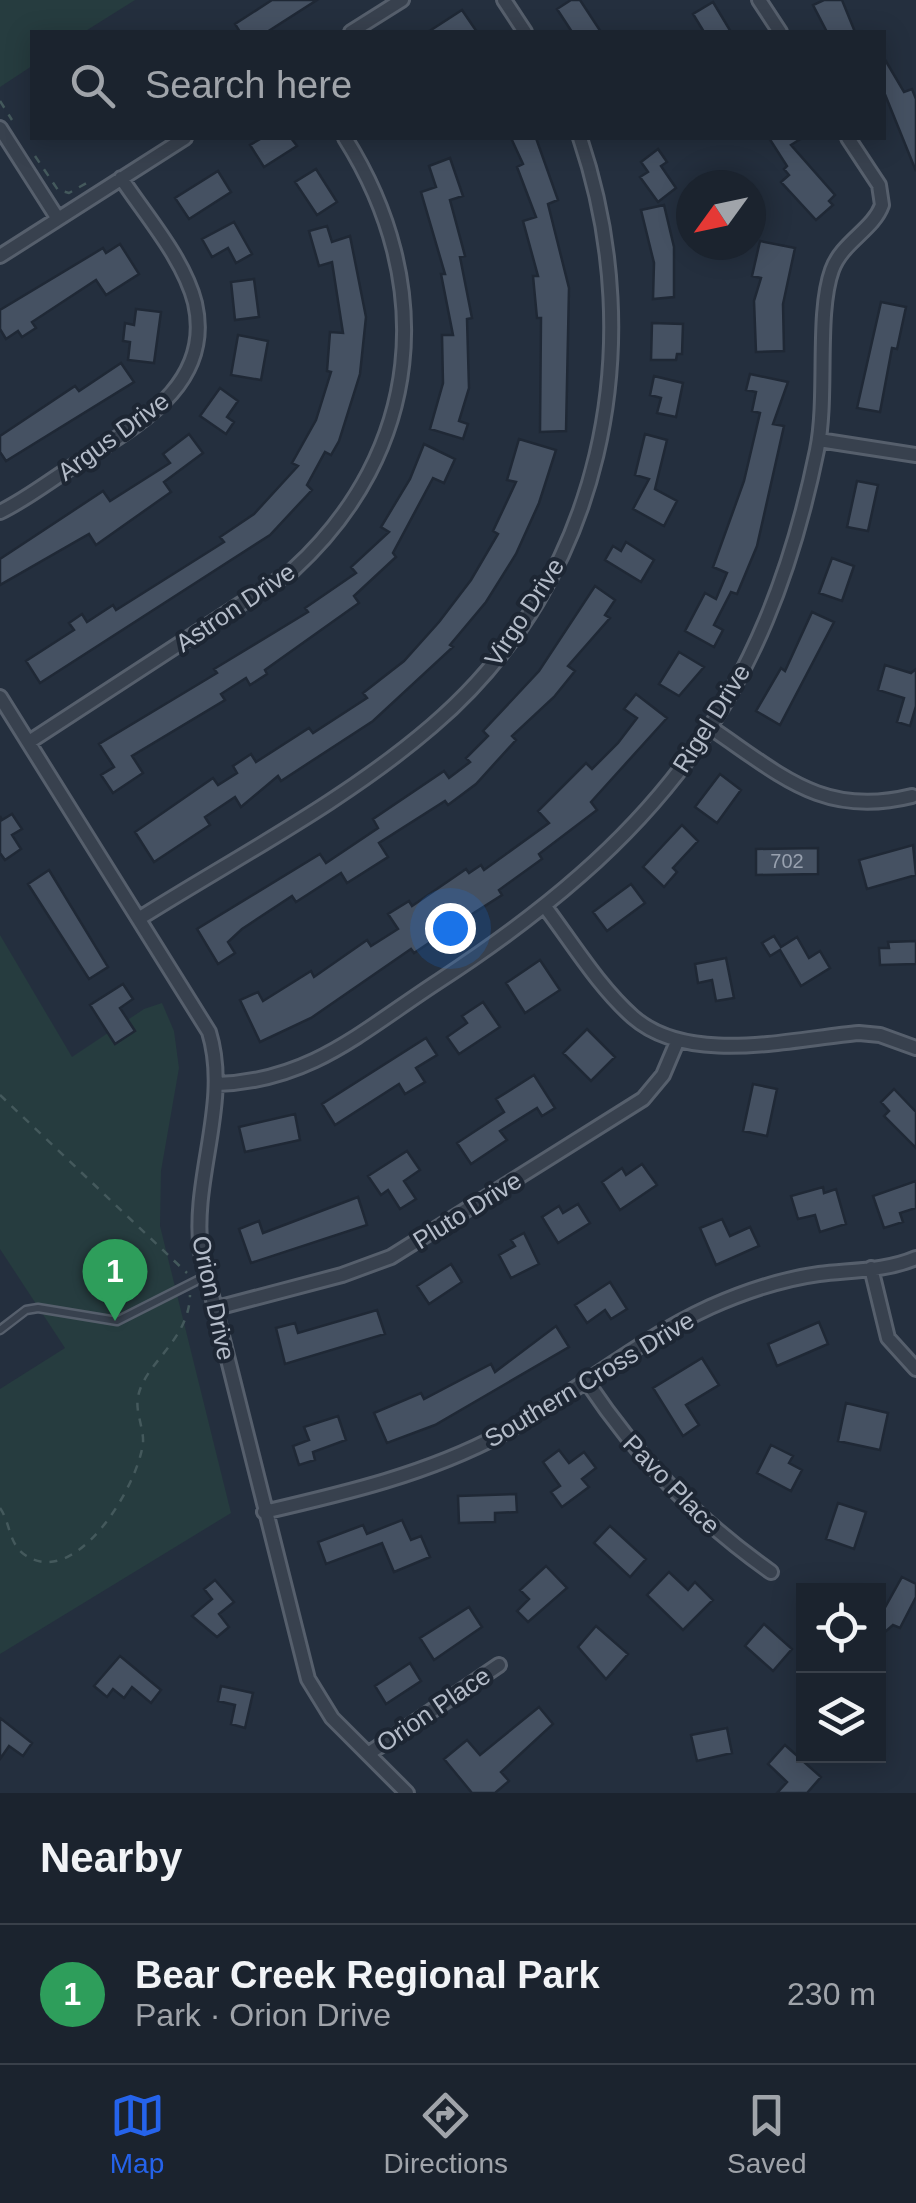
<!DOCTYPE html>
<html lang="en">
<head>
<meta charset="utf-8">
<style>
	body { margin:0; font-family:Arial,sans-serif; background:#242b36; color:#f1f3f6 }
	.controls { position:absolute; right:30px; bottom:30px; display:grid; overflow:hidden; border-radius:0px; box-shadow:0 5px 25px #0003 }
	.controls button { width:90px; height:90px; display:grid; place-items:center; padding:0; border:0; border-bottom:2px solid #39404a; background:#1b232e; color:#f1f3f6; font:50px sans-serif }
	.compass { position:absolute; left:676px; top:170px; width:90px; height:90px; border-radius:50%; background:#1b232e; box-shadow:0 5px 25px #0003; rotate:237deg }
	.you { position:absolute; left:450px; top:928px; width:35px; height:35px; margin:-25px; border:8px solid #fff; border-radius:50%; background:#1a73e8; box-shadow:0 0 0 15px #1a73e833 }
	.badge { display:grid; place-items:center; width:65px; height:65px; border-radius:50%; background:#2563eb; color:#fff; font-size:32px; font-weight:700 }
	.pin { position:absolute; translate:-50% -82px; filter:drop-shadow(0 2px 5px #0008) }
	.pin::after { content:''; position:absolute; top:52px; width:35px; height:30px; background:inherit; clip-path:polygon(0 0,100% 0,50% 100%) }
	.list { margin:0; padding:0; list-style:none }
	h2 { display:flex; justify-content:space-between; align-items:center; height:130px; margin:0; padding:0 40px; font-size:42px }
	h2 small { font-size:32px; font-weight:400; color:#a0a4aa }
	.list li { display:grid; grid-template-columns:65px 1fr auto; gap:30px; align-items:center; box-sizing:border-box; height:140px; padding:0 40px; border-top:2px solid #39404a }
	.list b { display:block; font-size:38px; white-space:nowrap }
	.list p { margin:0; font-size:32px; white-space:nowrap; color:#a0a4aa }
	.list em { font-size:32px; font-style:normal; color:#a0a4aa }
	.icon { flex:none; width:55px; height:55px; fill:none; stroke:currentColor; stroke-width:2; stroke-linecap:round; stroke-linejoin:round }
	.map { position:relative; flex:none; width:916px; height:1793px; overflow:hidden }
	.search { position:absolute; background:#1b232e; box-shadow:0 5px 25px #0003; left:30px; right:30px; top:30px; height:110px; display:flex; align-items:center; gap:25px; box-sizing:border-box; padding:0 35px; border-radius:0px; color:#a0a4aa; font-size:38px }
	.sheet { height:270px; background:#1b232e }
	nav { display:flex; justify-content:space-around; align-items:center; box-sizing:border-box; height:140px; border-top:2px solid #39404a; background:#1b232e; font-size:28px; color:#a0a4aa }
	nav a { display:grid; justify-items:center; gap:5px }
	nav .on { color:#2563eb }
	.map>svg:first-child { display:block }
	.green { fill:#263c3f }
	.building { fill:#455162; stroke:#1f2835; stroke-width:2.5 }
	.lines { fill:none; stroke-linecap:round; stroke-linejoin:round }
	.service-casing { stroke:#565f6c; stroke-width:11 }
	.minor-casing { stroke:#565f6c; stroke-width:18 }
	.path { stroke:#44595c; stroke-width:2.5; stroke-dasharray:8 8; stroke-linecap:butt }
	.service { stroke:#38414e; stroke-width:6 }
	.minor { stroke:#38414e; stroke-width:12 }
	.labels { text-anchor:middle; dominant-baseline:central; stroke-width:8; stroke-linejoin:round; paint-order:stroke }
	.number-label { font-size:20px; fill:#98a1af }
	.street-label { font-size:25px; fill:#b4bcc9; stroke:#1d2633 }
</style>
</head>
<body>
<div class="map">
<svg width="916" height="1793" viewBox="0 0 916 1793">
	<rect width="100%" height="100%" fill="#242f3e"/>
	<path class="green" d="M0,0H135L84,32H32V66L0,87Z
		M0,935L72,1057L144,1009L162,1003L174,1031L179,1068L161,1171L160,1226L231,1513L0,1654V1389L65,1348L0,1249Z"/>
	<path class="building" d="M272,0H317L267,32H240L235,24Z
		M571,0H580L601,32H572L557,9Z
		M824,0H842L855,32H827L813,5Z
		M713,2L731,32H704L693,14Z
		M462,10L477,32H428Z
		M884,58L904,92L912,89L916,99V171L884,92Z
		M262,138H291L297,146L264,167L250,145Z
		M511,138H536L558,200L548,204L569,288L566,431L540,432L541,318H537L533,276H538L523,221L536,217L517,167L523,164Z
		M769,138H802L791,145L835,195L829,201L833,205L816,220L781,182L789,175L784,169L787,166Z
		M658,149L667,162L661,166L676,188L658,202L640,177L648,172L641,162Z
		M450,158L463,196L450,200L465,256L460,257L472,318L467,319L469,388L459,421L468,424L463,439L430,429L443,383L442,335H453L441,274H445L421,192L436,187L429,166Z
		M316,169L337,202L317,215L295,182Z
		M218,171L231,192L189,219L175,198Z
		M664,205L674,247V297L653,299L654,263L641,210Z
		M234,222L252,254L236,263L228,248L212,257L202,239Z
		M327,226L332,242L350,236L366,317L360,374L339,441L331,455L325,452L307,485L312,490L270,535L40,683L26,661L74,630L69,623L82,614L87,622L113,605L116,610L224,542L220,537L254,514L298,466L292,463L316,420L331,372L327,371L330,332L343,333L332,262L319,266L309,231Z
		M760,241L795,248L783,304L784,351L756,352L754,301L761,278L752,276Z
		M120,244L139,274L106,295L96,280L32,322L36,328L22,337L18,331L6,339L0,329V310L103,248L106,253Z
		M254,279L259,317L235,320L231,282Z
		M881,302L906,307L897,349L892,348L880,412L857,408Z
		M136,309L161,312L154,363L128,360L130,342L123,341L125,323L134,325Z
		M652,323L683,324L682,354H677L676,360H651Z
		M238,335L268,341L261,380L231,375Z
		M121,363L134,382L6,461L0,452V436L75,386L79,391Z
		M750,374L788,382L773,424L784,426L757,546L737,594L731,592L714,625L723,630L714,647L685,631L705,593L716,599L727,573L713,567L744,481L760,413L752,411L756,392L746,390Z
		M654,376L683,383L676,417L657,413L661,398L650,395Z
		M220,388L238,401L227,417L234,422L226,434L200,416Z
		M189,434L203,453L164,482L171,492L96,545L89,534L0,585V559L103,491L110,501L170,463L163,454Z
		M645,434L667,440L655,489L677,501L664,526L633,509L649,479L635,475Z
		M519,439L556,450L539,503L516,554L486,602L450,645L453,647L373,721L281,781L278,776L241,807L235,797L205,817L210,825L154,862L135,832L213,778L218,785L237,773L233,766L251,754L256,762L309,728L313,733L367,698L363,693L404,661L439,622L471,580L498,534L493,531L516,482L507,480Z
		M424,444L455,459L444,483L433,478L393,553L396,557L354,596L359,603L265,670L267,674L250,685L246,678L221,694L225,700L132,756L143,773L113,793L101,775L114,767L99,744L217,673L214,669L308,612L305,608L356,573L351,567L389,532L381,527L410,479Z
		M857,481L878,485L868,531L847,527Z
		M626,542L654,560L641,582L605,560L613,546L621,551Z
		M832,558L854,566L842,601L819,593Z
		M595,586L615,600L605,615L610,618L568,666L575,671L554,697L512,736L516,740L476,784L448,805L445,801L379,843L388,857L347,883L341,873L296,902L292,896L242,929L228,942L235,953L218,964L197,929L320,854L326,863L378,828L373,819L444,771L449,778L470,762L466,758L488,736L483,731L539,671Z
		M812,612L834,622L780,725L756,711L781,668L785,671Z
		M679,652L704,667L679,696L659,684Z
		M885,665L911,673L916,669V706L910,726L897,722L904,698L878,690Z
		M636,694L667,718L591,802L597,810L539,854L542,859L499,890L502,895L469,916L465,910L431,932L435,939L414,953L411,949L311,1018L260,1042L240,1000L258,992L263,1001L311,971L314,977L367,940L371,946L398,929L388,914L409,901L412,906L466,869L469,873L481,865L484,870L549,823L538,811L586,763L592,769L618,743L637,718L624,709Z
		M720,774L741,790L717,823L695,807Z
		M12,814L22,829L12,835L21,849L5,860L0,853V816L2,820Z
		M682,825L698,841L673,868L677,872L664,887L643,867Z
		M913,845L916,875L867,889L859,860Z
		M818,848V874L756,875V849Z
		M49,870L108,967L89,979L28,884Z
		M631,884L645,903L607,931L593,912Z
		M774,936L781,947L797,937L809,958L820,951L830,968L801,986L780,950L770,956L762,943Z
		M916,941V964L880,965L879,948H889L888,942Z
		M726,958L734,998L716,1001L712,980L698,983L695,964Z
		M540,960L560,990L525,1013L506,983Z
		M123,984L133,999L120,1008L135,1031L115,1044L90,1005Z
		M483,1002L500,1027L459,1054L447,1037L467,1023L462,1016Z
		M587,1029L615,1057L591,1081L563,1053Z
		M426,1038L437,1055L416,1068L425,1082L405,1094L399,1084L335,1125L322,1104Z
		M534,1075L555,1108L542,1116L537,1108L500,1131L507,1140L471,1164L457,1143L504,1112L496,1099Z
		M753,1084L777,1089L767,1136L743,1131Z
		M894,1089L916,1112V1148L884,1116L889,1111L881,1102Z
		M295,1114L300,1140L245,1152L239,1127Z
		M407,1151L420,1170L404,1181L416,1199L400,1209L388,1190L381,1195L368,1176Z
		M642,1164L657,1185L620,1210L602,1182L622,1168L626,1175Z
		M916,1181V1208L900,1213L903,1222L884,1228L873,1196Z
		M823,1187L824,1193L836,1189L846,1224L820,1232L815,1215L798,1219L791,1196Z
		M358,1197L367,1225L251,1263L239,1229L259,1221L263,1233Z
		M578,1204L590,1223L558,1243L542,1217L559,1206L563,1213Z
		M722,1219L730,1236L750,1227L759,1246L716,1265L700,1228Z
		M524,1233L539,1264L511,1278L499,1255L515,1246L511,1240Z
		M451,1264L462,1282L429,1304L417,1286Z
		M610,1282L627,1309L611,1319L605,1310L587,1323L575,1305Z
		M377,1310L385,1334L285,1364L276,1328L295,1323L298,1333Z
		M819,1322L828,1344L777,1366L768,1344Z
		M556,1326L569,1347L435,1425L387,1443L374,1413L421,1393L424,1399L491,1364L495,1372Z
		M702,1358L719,1385L686,1405L699,1425L683,1436L653,1388Z
		M846,1403L888,1413L880,1450L838,1441Z
		M338,1416L346,1440L313,1452L315,1460L299,1465L293,1446L309,1440L304,1427Z
		M771,1445L793,1456L789,1463L802,1470L791,1491L757,1473Z
		M559,1450L569,1463L584,1452L596,1468L582,1479L589,1487L562,1507L551,1492L560,1486L543,1462Z
		M516,1494L517,1512L495,1513V1522L459,1523L458,1496Z
		M838,1503L866,1512L854,1549L826,1539Z
		M402,1520L411,1540L421,1536L430,1557L394,1572L382,1543L326,1564L318,1542L363,1525L367,1534Z
		M610,1526L646,1559L630,1577L594,1543Z
		M546,1566L567,1588L528,1622L517,1611L529,1599L520,1590Z
		M669,1572L688,1590L695,1582L713,1600L683,1630L647,1595Z
		M902,1577L916,1584V1597L900,1628L893,1625L878,1638V1608L883,1611Z
		M215,1580L234,1602L219,1614L229,1627L217,1637L192,1616L212,1599L204,1589Z
		M469,1607L482,1627L434,1660L420,1638Z
		M764,1624L792,1649L773,1671L745,1646Z
		M596,1626L628,1654L606,1679L578,1647Z
		M120,1656L161,1690L151,1703L132,1687L124,1698L113,1689L107,1697L94,1686Z
		M410,1663L421,1681L386,1704L375,1686Z
		M221,1686L253,1693L245,1728L231,1724L235,1705L218,1701Z
		M539,1707L553,1724L501,1772L509,1781L495,1793H472L444,1759L467,1740L480,1755Z
		M0,1718L32,1743L23,1756L9,1746L0,1759Z
		M727,1728L732,1753L697,1761L691,1735Z
		M785,1745L821,1777L807,1793H777L787,1782L768,1764Z"/>
	<g class="lines">
		<defs>
			<path id="service" d="M0,1330L26,1310L38,1308L117,1321L206,1276"/>
			<path id="minor" d="M504,0L525,32
				M759,0L780,32
				M351,32L402,0
				M0,128L58,219
				M0,256L185,138
				M819,440L916,455
				M0,512C27,499 52,479 78,463C135,426 214,386 195,303C184,259 146,216 121,178
				M0,697L209,1032C231,1103 191,1179 201,1252L308,1679L332,1718L407,1793
				M711,728C781,775 823,818 912,796
				M29,742L293,570C423,451 437,284 345,138
				M546,908C573,944 599,987 633,1017C689,1066 791,1039 859,1033L880,1035L916,1048
				M140,918C237,857 345,801 432,726C603,580 650,346 580,138
				M217,1084C311,1081 362,1031 439,981C652,842 765,704 817,450C828,397 816,314 832,270C842,242 873,230 882,205L879,185L848,138
				M871,1268L888,1338L916,1369
				M213,1309L342,1275L391,1257L643,1099L663,1075L677,1042
				M587,1382C638,1458 696,1519 771,1572
				M264,1512C346,1493 427,1474 502,1434C573,1395 636,1341 710,1307C744,1292 782,1279 819,1274C851,1270 886,1271 916,1258
				M368,1754L499,1665"/>
		</defs>
		<use href="#service" class="service-casing"/>
		<use href="#minor" class="minor-casing"/>
		<path class="path" d="M0,101L12,120
			M35,156L58,190L69,193L90,181
			M0,1095L187,1273
			M0,1508C11,1524 8,1543 25,1555C76,1590 138,1486 143,1443C144,1428 135,1412 138,1397C144,1363 189,1341 190,1295"/>
		<use href="#service" class="service"/>
		<use href="#minor" class="minor"/>
	</g>
	<g class="labels">
		<g class="number-label">
			<text x="787" y="861">702</text>
		</g>
		<g class="street-label">
			<text transform="translate(113 436) rotate(-36)">Argus Drive</text>
			<text transform="translate(235 607) rotate(-34)">Astron Drive</text>
			<text transform="translate(524 612) rotate(-57)">Virgo Drive</text>
			<text transform="translate(711 718) rotate(-58)">Rigel Drive</text>
			<text transform="translate(467 1210) rotate(-32)">Pluto Drive</text>
			<text transform="translate(214 1298) rotate(78)">Orion Drive</text>
			<text transform="translate(589 1379) rotate(-31)">Southern Cross Drive</text>
			<text transform="translate(672 1484) rotate(46)">Pavo Place</text>
			<text transform="translate(433 1709) rotate(-34)">Orion Place</text>
		</g>
	</g>
</svg>
<div class="controls">
<button><svg class="icon" aria-label="locate" viewBox="0 0 24 24"><circle cx="12" cy="12" r="6"/><path d="M12 2v4M12 18v4M2 12h4M18 12h4"/></svg></button>
<button><svg class="icon" aria-label="layers" viewBox="0 0 24 24"><path d="M12 4l9 5-9 5-9-5zM3 14l9 5 9-5"/></svg></button>
</div>
<svg class="compass" viewBox="-18 -18 36 36"><path d="M0-13l5 13h-10z" fill="#e53935"/><path d="M0 13l5-13h-10z" fill="#a0a4aa"/></svg>
<div class="you"></div>
<div class="pin badge" style="left:115px;top:1321px;background:#2e9e5b">1</div>
<div class="search"><svg class="icon" aria-label="search" viewBox="0 0 24 24"><circle cx="10" cy="10" r="6"/><path d="M15 15l6 6"/></svg>Search here</div>
</div>
<section class="sheet">
<h2>Nearby<small></small></h2>
<ul class="list">
<li><span class="badge" style="background:#2e9e5b">1</span><div><b>Bear Creek Regional Park</b><p>Park · Orion Drive</p></div><em>230 m</em></li>
</ul>
</section>
<nav>
<a class="on"><svg class="icon" aria-label="map" viewBox="0 0 24 24"><path d="M3 6l6-2 6 2 6-2v14l-6 2-6-2-6 2zM9 4v14M15 6v14"/></svg>Map</a>
<a><svg class="icon" aria-label="directions" viewBox="0 0 24 24"><path d="M12 3l9 9-9 9-9-9zM9 14v-3h6M13 9l2 2-2 2"/></svg>Directions</a>
<a><svg class="icon" aria-label="saved" viewBox="0 0 24 24"><path d="M7 4h10v16l-5-4-5 4z"/></svg>Saved</a>
</nav>
</body>
</html>
